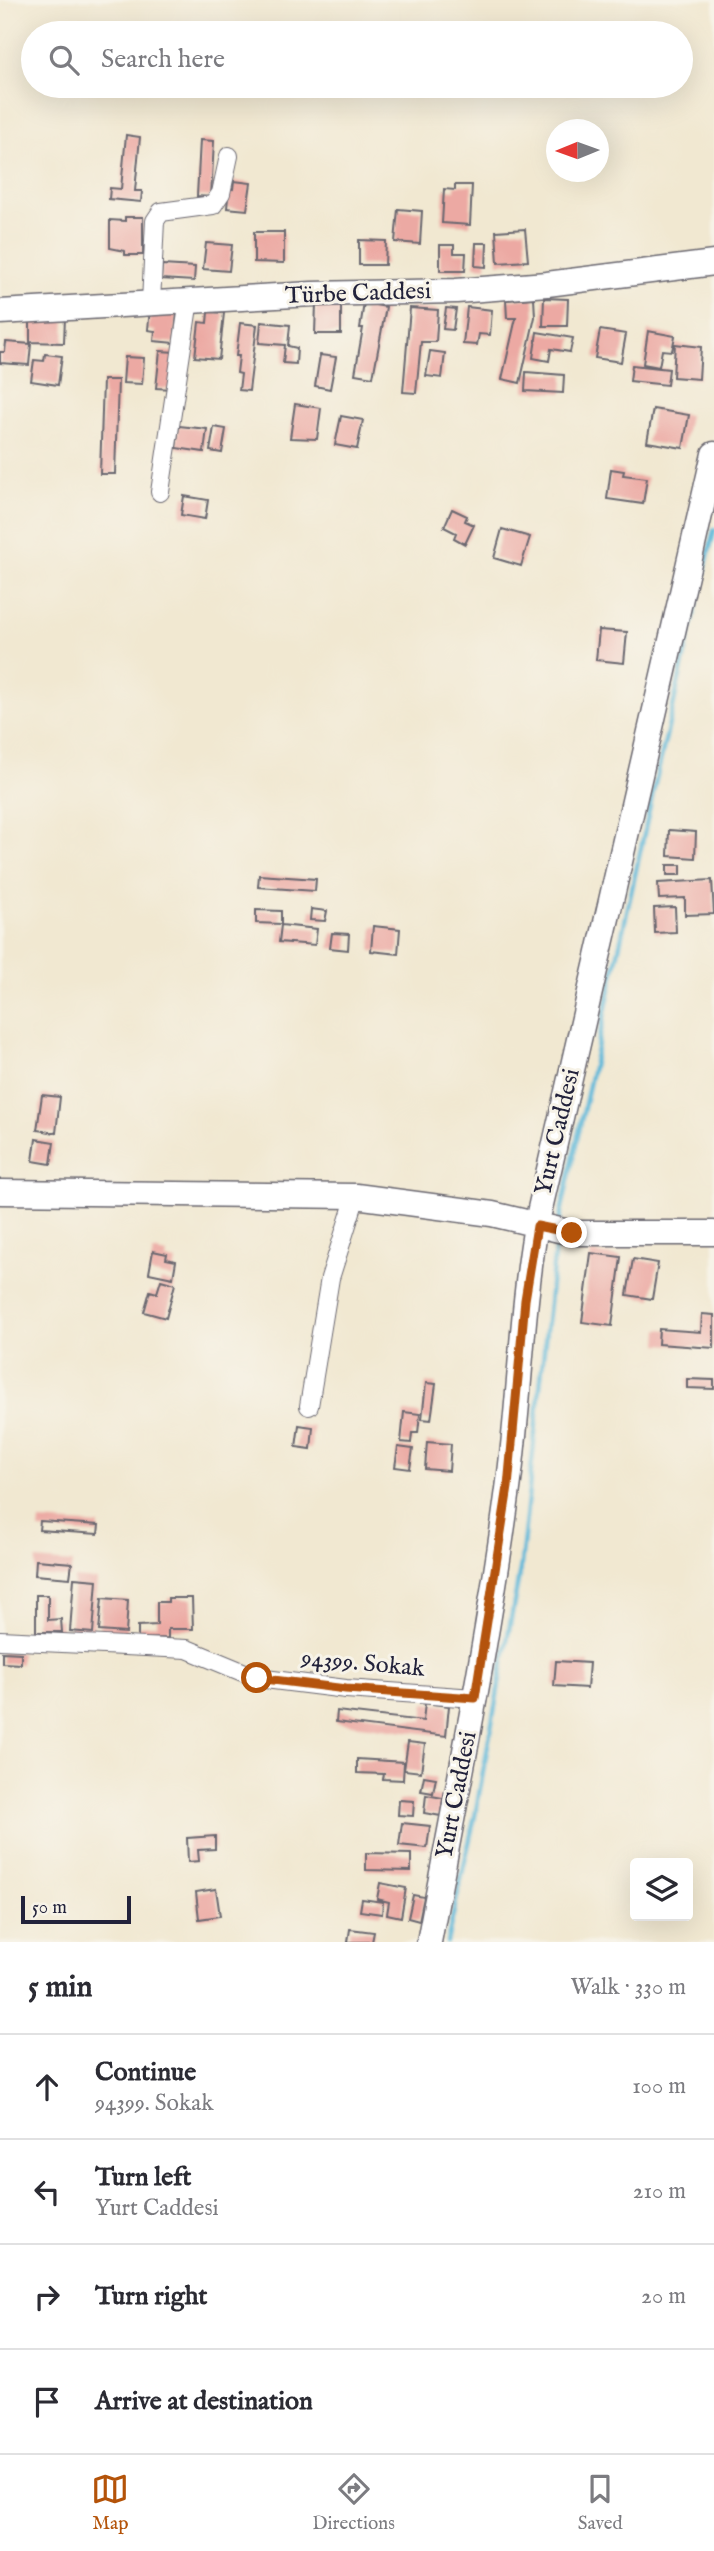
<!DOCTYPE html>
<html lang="en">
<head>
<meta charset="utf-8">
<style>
	body { margin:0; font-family:"IM FELL English",serif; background:#f7f7f7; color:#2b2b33 }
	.controls { position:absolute; right:21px; bottom:21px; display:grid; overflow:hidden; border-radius:7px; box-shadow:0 7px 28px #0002 }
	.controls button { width:63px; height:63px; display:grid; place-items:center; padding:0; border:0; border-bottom:2px solid #e1e1e2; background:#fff; color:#2b2b33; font:35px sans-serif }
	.compass { position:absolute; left:546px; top:119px; width:63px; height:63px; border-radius:50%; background:#fff; box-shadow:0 7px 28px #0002; rotate:269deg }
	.scale { position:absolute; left:21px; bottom:18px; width:110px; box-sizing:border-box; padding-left:7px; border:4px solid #22223b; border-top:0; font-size:19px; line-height:24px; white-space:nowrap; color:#22223b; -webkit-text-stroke:5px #f7f3e8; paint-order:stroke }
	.stop { position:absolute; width:21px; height:21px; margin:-16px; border:5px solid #b45309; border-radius:50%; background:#fff }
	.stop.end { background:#b45309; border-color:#fff; box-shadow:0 2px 7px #0008 }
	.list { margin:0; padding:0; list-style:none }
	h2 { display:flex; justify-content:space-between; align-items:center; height:91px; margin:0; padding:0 28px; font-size:30px }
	h2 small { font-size:23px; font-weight:400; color:#7c7c81 }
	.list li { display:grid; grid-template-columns:46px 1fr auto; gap:21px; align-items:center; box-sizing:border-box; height:105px; padding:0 28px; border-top:2px solid #e1e1e2 }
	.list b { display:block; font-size:26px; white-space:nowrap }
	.list p { margin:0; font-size:23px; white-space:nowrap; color:#7c7c81 }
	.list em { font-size:23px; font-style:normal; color:#7c7c81 }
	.icon { flex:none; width:38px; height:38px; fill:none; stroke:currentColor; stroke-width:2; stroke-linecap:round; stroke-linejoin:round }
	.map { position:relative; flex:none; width:714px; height:1942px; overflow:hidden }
	.search { position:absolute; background:#fff; box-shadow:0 7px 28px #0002; left:21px; right:21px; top:21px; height:77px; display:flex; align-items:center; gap:18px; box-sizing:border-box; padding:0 24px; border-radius:38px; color:#7c7c81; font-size:26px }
	.sheet { height:511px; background:#fff }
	nav { display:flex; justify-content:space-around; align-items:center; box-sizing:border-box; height:98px; border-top:2px solid #e1e1e2; background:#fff; font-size:19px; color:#7c7c81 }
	nav a { display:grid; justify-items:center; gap:4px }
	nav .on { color:#b45309 }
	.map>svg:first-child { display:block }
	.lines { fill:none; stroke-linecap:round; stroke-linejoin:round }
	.stream { stroke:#5bb8d9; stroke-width:4.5 }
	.building { fill:#eca9a3 }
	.street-casing { stroke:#6a6770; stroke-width:20 }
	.secondary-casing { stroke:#6a6770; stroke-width:27 }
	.street { stroke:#fff; stroke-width:18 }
	.secondary { stroke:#fff; stroke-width:24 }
	.route { stroke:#b45309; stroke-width:9 }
	.labels { text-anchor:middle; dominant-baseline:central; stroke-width:6; stroke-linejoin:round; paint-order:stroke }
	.street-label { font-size:24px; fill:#22223b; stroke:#f7f3e8 }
</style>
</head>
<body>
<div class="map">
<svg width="714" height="1942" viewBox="0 0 714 1942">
	<rect width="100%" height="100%" fill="#f7f3e8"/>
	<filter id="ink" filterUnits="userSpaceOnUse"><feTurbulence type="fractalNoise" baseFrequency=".0143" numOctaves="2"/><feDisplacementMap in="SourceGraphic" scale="14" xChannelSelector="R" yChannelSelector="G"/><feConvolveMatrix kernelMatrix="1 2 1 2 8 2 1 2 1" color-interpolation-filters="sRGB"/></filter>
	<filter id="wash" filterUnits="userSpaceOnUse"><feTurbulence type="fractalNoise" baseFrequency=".00686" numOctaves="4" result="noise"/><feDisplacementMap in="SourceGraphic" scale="28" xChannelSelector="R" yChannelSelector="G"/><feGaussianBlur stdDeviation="1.57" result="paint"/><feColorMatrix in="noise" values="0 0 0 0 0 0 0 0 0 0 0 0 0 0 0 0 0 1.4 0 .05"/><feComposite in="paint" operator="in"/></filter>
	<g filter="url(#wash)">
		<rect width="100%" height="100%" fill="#f1e8d1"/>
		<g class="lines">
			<path class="stream" d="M559,1222L655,784L714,530
				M447,1942L475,1816L521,1564L556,1238"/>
		</g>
		<g id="blocks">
			<path class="building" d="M126,135L140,137L135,191H142L141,202L109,199L110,188L121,189Z
				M200,140L214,141L211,197L197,196Z
				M234,181L251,183L247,210L227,208L229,188L233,189Z
				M455,185H472L470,225L442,223L444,189L455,190Z
				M398,209L422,211L420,244L395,242Z
				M125,217H143V255H125V251L110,248V220L125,221Z
				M525,229L528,261L498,263L496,231Z
				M254,232H284V263L254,262Z
				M359,240L386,241L385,265H359Z
				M206,243L232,245L229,271L203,269Z
				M476,243H487L486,267L475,266Z
				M440,245H454V253H466L465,271H440Z
				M162,265L195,267L194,281L161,279Z
				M534,298L535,317L520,383L502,379L516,318H507L506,300Z
				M544,298L568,299L567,326H543Z
				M316,303H341V334H315Z
				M364,303L386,307L373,377L355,374L363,328H360Z
				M467,307L492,310L490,335L479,334L477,345L463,344Z
				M410,308L438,310L436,342H421L416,393L403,392Z
				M446,308L456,309L453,330L443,329Z
				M150,309L177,313L174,343L154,341L155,331L148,330Z
				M208,312L224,313L219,359L195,357L199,322L207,323Z
				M38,316L65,317L64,343L30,342V322H38Z
				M261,322L290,325L288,346L297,348L296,364L283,363L285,345L259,343Z
				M240,323L257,325L249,391L239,390L241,374L237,373L239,356H236Z
				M600,330L626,334L621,362L595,358Z
				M648,331L675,336L672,351L662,350L659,367L643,364Z
				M537,332L573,338L570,352L551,349L549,361L533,358Z
				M6,342L31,344L29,365L0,363V352H5Z
				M675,344L701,347L699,379L673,377Z
				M160,351L175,352L172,389L156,388Z
				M430,351L445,353L442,378L426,376Z
				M45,354L62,356L58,385L31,381L34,360L44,361Z
				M320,355L336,357L330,389L315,386Z
				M125,357L144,358L142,384L123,383Z
				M632,365L669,369L667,385L630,381Z
				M526,372L564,375L563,393L525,391Z
				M103,380H118L115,474H100Z
				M295,404L321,408L317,439L290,438Z
				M653,409L689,415L683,448L647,442Z
				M341,416L363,420L357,449L335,445Z
				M179,426L207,429L204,452L176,448Z
				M214,427L226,429L222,453L210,451Z
				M611,469L624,471L623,475L647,478L643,504L607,499Z
				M184,496L208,500L205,519L181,515Z
				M452,509L467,516L465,521L474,525L465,544L454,538L456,533L444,527Z
				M502,529L530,537L521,566L494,558Z
				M599,630L627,632L624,663L596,660Z
				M669,830L696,832L695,858L668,856Z
				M667,865H681V875H667Z
				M259,875L316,879L315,891L258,887Z
				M712,880L714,914L685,915V898L659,899L658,883Z
				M675,907L676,932L655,933L654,908Z
				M311,909L327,911L325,921L310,920Z
				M256,910L281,911V924L256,923Z
				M281,925L317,929L315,945L279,942Z
				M373,926L400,929L398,954L371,951Z
				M332,933L349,934L348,950L330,948Z
				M42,1095L60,1097L56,1133L37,1130Z
				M36,1139L54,1142L51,1164L33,1161Z
				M153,1251L167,1254L166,1259L176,1261L173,1278L149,1273Z
				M591,1253L621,1257L612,1326L582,1322Z
				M633,1259L658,1263L652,1299L627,1295Z
				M161,1280L175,1284L166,1318L144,1312L150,1291L157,1293Z
				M702,1314L714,1315V1348L658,1344L659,1329L701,1332Z
				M687,1379L714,1380V1389L687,1388Z
				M426,1383L436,1384L431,1420L422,1419Z
				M404,1412L420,1414L418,1433H412L411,1443L401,1442Z
				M299,1425L313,1427L311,1449L296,1447Z
				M427,1442L451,1444L449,1471L425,1469Z
				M398,1447L413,1449L410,1469L395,1467Z
				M40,1521L99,1525L98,1534L39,1530Z
				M36,1560L72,1563L70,1578L35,1575Z
				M74,1578L97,1580L93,1633L70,1631Z
				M36,1595H48V1620L61,1619L62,1632H36Z
				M102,1598L128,1600L126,1633L99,1631Z
				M168,1598H192L193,1629H168V1638L138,1639V1626L157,1625V1602H168Z
				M2,1652L21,1653V1664L2,1663Z
				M556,1661L589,1663L587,1688L554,1686Z
				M425,1703L449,1706L446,1736L336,1722L337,1711L423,1721Z
				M408,1742L425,1744L421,1772L404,1770Z
				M357,1759L404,1762L403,1780L383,1779L384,1774L357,1773Z
				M424,1776L436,1778L433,1793L421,1791Z
				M426,1795L443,1798L441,1816L424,1813Z
				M399,1800L414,1801L413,1816L398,1815Z
				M402,1823L430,1826L427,1848L399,1845Z
				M215,1836V1849L198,1850L199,1861L188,1862L187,1838Z
				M366,1853L411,1854V1871L366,1870Z
				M380,1883L406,1888L401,1917L387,1914L389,1902L377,1899Z
				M216,1889L220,1916L199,1919L196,1892Z
				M413,1895L424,1897L419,1921L408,1918Z
				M362,1899L383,1902L382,1914L360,1911Z
				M350,1929L374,1932L372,1942H348Z"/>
		</g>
	</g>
	<g filter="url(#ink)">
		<use href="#blocks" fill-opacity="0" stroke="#6a6770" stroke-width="2"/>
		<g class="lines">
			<defs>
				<path id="street" d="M151,302L155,221L161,212L213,205L221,193L229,156
					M160,492L189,300
					M309,1406L330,1278L356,1196
					M0,1640L187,1649L257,1678L346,1689L475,1698"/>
				<path id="secondary" d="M0,312L312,294L456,291L547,284L714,263
					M0,1192L356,1196L492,1214L572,1233H714
					M429,1942C457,1791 488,1641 508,1489C520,1401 521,1313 536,1226L714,454"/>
			</defs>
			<use href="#street" class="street-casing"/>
			<use href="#secondary" class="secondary-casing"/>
			<use href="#street" class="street"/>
			<use href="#secondary" class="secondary"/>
		</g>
	</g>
	<g class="lines" filter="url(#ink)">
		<path class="route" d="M257,1678L346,1689L475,1698L508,1487L525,1300L537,1226L572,1233"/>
	</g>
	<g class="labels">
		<g class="street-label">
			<text transform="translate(358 294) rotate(-2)">Türbe Caddesi</text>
			<text transform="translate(558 1132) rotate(-77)">Yurt Caddesi</text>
			<text transform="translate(363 1664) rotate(5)">94399. Sokak</text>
			<text transform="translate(457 1795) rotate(-79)">Yurt Caddesi</text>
		</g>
	</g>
</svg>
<div class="controls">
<button><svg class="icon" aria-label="layers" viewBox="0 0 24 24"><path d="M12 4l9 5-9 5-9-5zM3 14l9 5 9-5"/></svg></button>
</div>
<svg class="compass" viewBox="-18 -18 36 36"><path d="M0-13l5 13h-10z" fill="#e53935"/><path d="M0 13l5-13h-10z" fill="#7c7c81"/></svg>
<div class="scale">50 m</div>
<div class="stop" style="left:257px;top:1678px"></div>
<div class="stop end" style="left:572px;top:1233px"></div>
<div class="search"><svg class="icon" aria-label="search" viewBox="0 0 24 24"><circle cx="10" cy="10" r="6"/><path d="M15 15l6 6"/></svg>Search here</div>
</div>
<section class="sheet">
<h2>5 min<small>Walk · 330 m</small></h2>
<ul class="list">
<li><svg class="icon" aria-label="ahead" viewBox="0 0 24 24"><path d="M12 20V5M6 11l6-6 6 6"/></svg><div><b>Continue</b><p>94399. Sokak</p></div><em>100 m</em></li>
<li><svg class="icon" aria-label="left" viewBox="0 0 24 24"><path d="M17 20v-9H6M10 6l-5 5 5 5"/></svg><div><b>Turn left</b><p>Yurt Caddesi</p></div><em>210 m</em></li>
<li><svg class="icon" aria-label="right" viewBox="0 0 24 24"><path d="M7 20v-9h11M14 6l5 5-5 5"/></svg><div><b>Turn right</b></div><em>20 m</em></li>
<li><svg class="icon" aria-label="arrive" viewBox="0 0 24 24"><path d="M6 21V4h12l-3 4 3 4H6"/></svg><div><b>Arrive at destination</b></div></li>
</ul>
</section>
<nav>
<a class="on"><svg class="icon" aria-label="map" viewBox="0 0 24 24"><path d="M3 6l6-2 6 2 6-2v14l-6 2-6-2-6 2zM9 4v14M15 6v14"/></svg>Map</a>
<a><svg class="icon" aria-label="directions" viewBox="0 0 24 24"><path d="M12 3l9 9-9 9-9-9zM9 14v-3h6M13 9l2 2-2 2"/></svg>Directions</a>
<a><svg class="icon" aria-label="saved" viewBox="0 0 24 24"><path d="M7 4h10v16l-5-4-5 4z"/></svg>Saved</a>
</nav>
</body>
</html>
